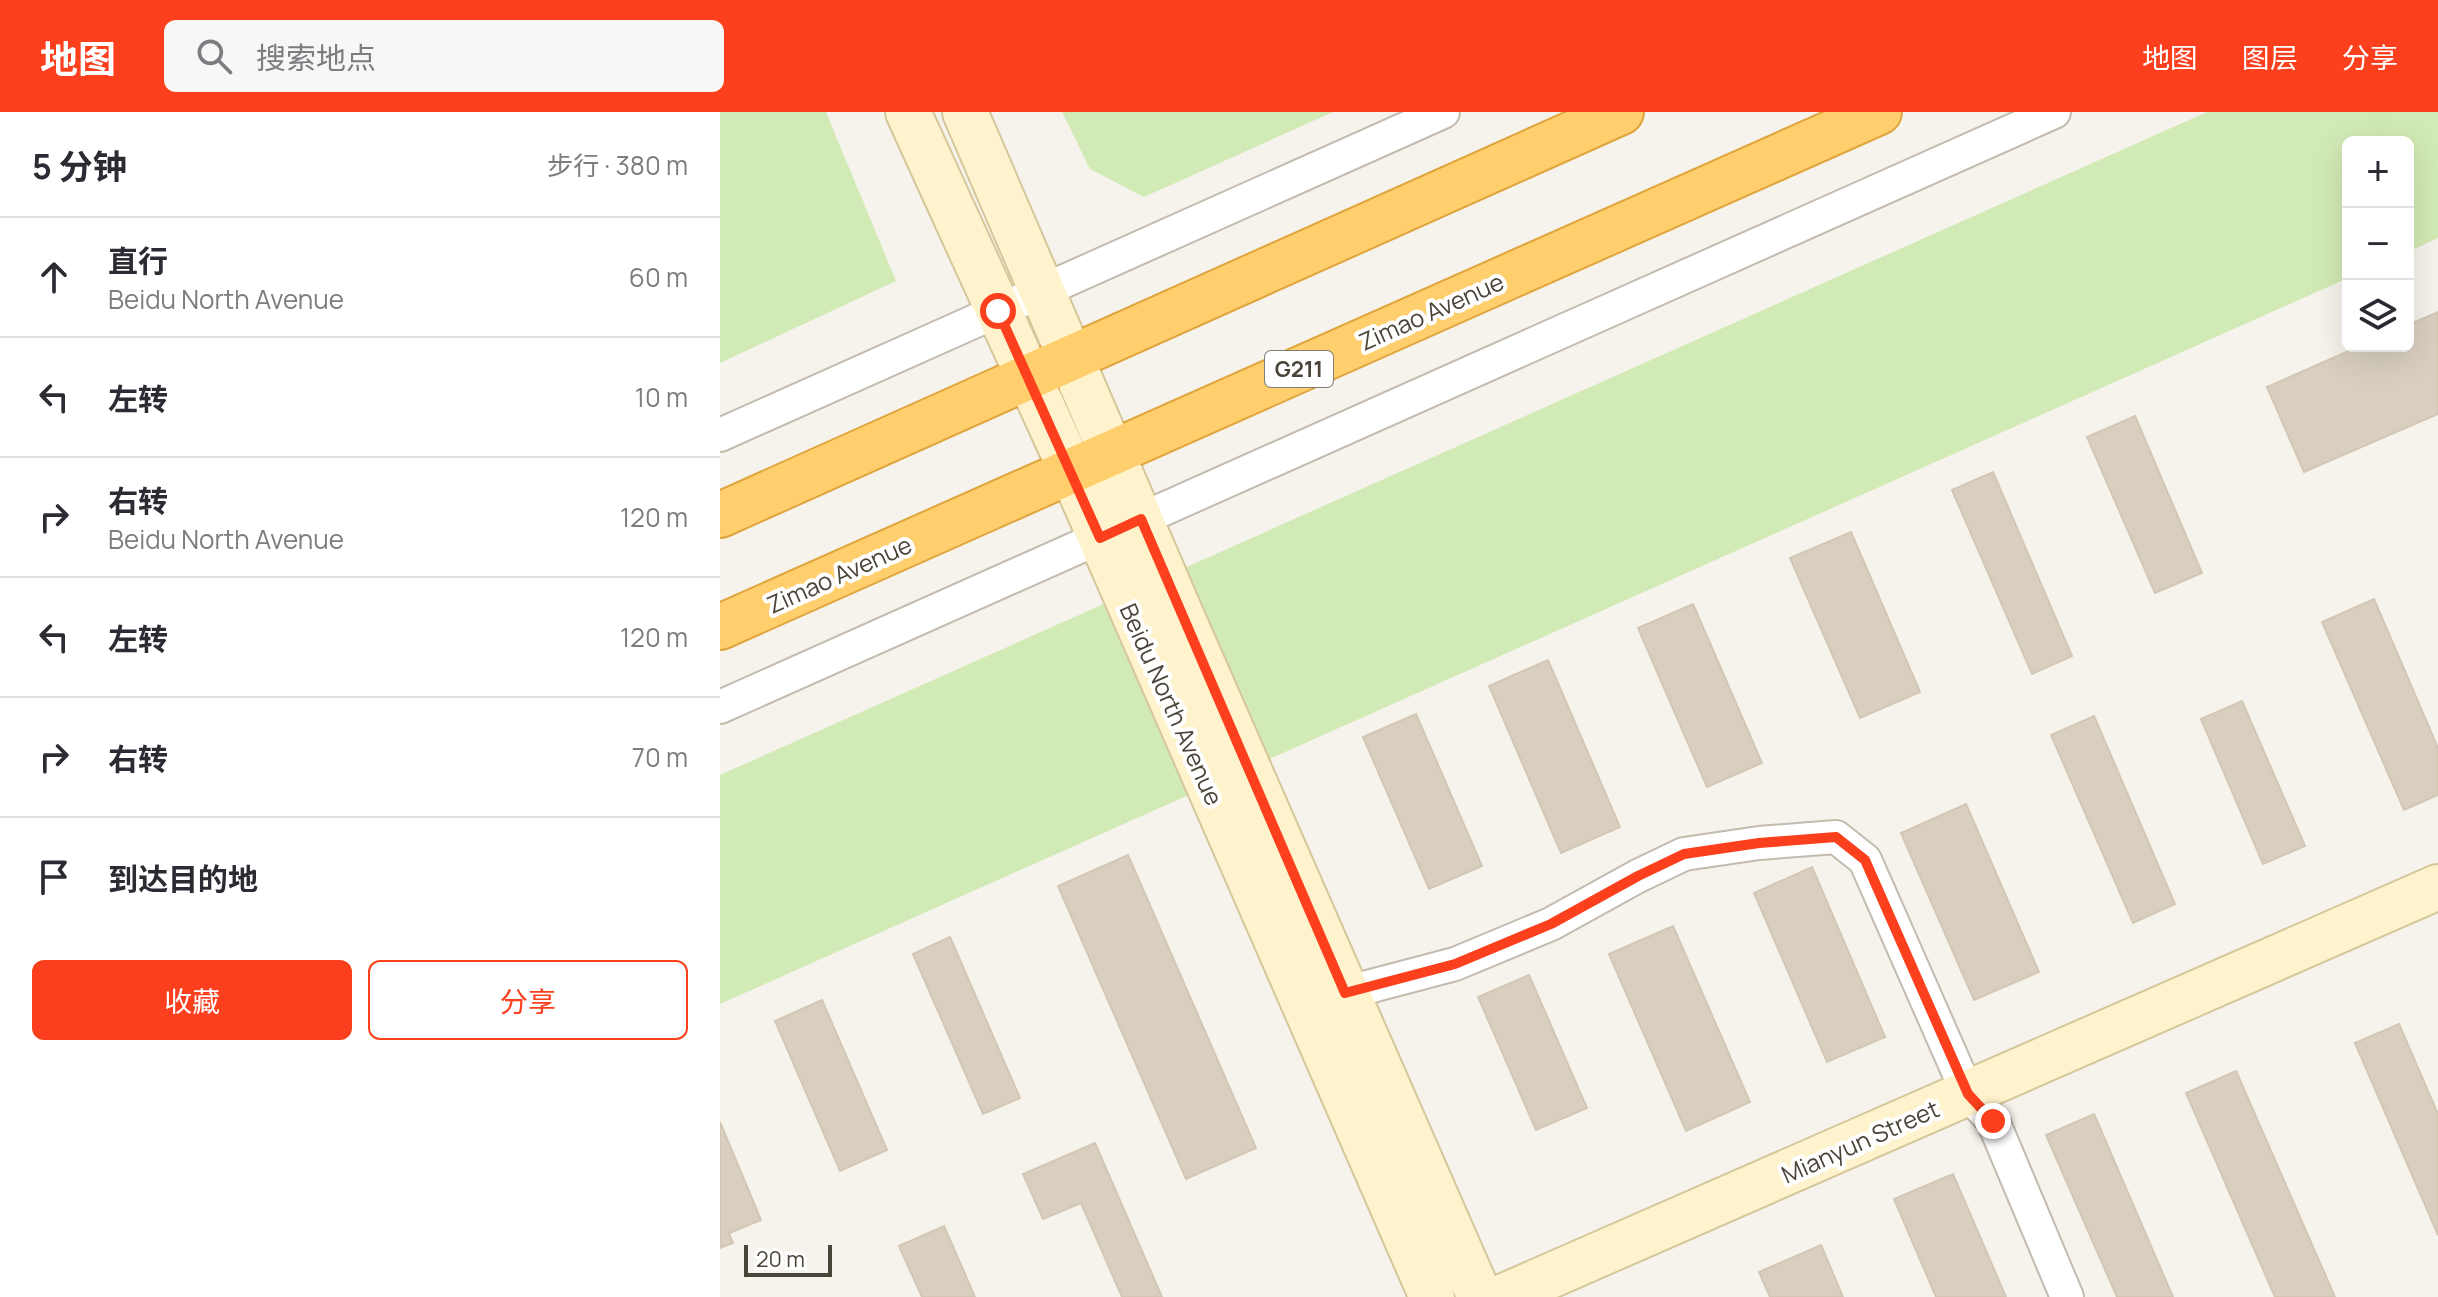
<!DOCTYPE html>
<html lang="zh">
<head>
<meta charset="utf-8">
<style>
	body { margin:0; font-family:Manrope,"Noto Sans SC",sans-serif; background:#f7f7f7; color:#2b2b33 }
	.controls { position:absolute; right:24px; top:24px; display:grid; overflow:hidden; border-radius:12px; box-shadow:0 8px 32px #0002 }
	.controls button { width:72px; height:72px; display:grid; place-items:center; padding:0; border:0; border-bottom:2px solid #e1e1e2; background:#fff; color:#2b2b33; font:40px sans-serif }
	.scale { position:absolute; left:24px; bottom:20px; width:88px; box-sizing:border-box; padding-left:8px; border:4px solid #4b4439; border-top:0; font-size:22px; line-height:28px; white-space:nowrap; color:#4b4439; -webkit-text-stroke:6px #fff; paint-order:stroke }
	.stop { position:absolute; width:24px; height:24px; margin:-18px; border:6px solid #fc3f1d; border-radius:50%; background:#fff }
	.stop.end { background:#fc3f1d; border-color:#fff; box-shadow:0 2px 8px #0008 }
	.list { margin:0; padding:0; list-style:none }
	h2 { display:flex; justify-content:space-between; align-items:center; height:104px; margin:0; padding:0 32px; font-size:34px }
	h2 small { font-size:26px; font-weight:400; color:#7c7c81 }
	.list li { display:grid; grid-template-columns:52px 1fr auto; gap:24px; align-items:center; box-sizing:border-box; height:120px; padding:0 32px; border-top:2px solid #e1e1e2 }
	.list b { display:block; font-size:30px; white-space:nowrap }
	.list p { margin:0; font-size:26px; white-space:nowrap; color:#7c7c81 }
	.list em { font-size:26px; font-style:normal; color:#7c7c81 }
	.actions { display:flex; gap:16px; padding:24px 32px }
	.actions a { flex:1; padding:18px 0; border:2px solid #fc3f1d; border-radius:12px; text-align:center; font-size:28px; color:#fc3f1d }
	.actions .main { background:#fc3f1d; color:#fff }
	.icon { flex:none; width:44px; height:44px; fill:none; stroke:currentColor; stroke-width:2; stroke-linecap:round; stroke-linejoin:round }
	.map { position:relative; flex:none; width:1718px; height:1185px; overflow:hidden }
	header { display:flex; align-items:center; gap:48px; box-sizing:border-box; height:112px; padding:0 40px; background:#fc3f1d; color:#fff }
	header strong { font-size:38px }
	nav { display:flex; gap:44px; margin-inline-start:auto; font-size:28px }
	.search { width:560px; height:72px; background:#f7f7f7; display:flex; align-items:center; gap:20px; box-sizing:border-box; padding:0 28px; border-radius:12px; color:#7c7c81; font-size:30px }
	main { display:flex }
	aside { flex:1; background:#fff }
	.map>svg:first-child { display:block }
	.green { fill:#d2eab5 }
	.building { fill:#d8cfc1; stroke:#d3c7b4; stroke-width:2 }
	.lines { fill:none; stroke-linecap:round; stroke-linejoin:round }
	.street-casing { stroke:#c2bbae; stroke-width:36 }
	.secondary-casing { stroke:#d6c79b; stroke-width:48 }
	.highway-casing { stroke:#e0a43c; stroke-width:48 }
	.street { stroke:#fff; stroke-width:32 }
	.secondary { stroke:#fff3cd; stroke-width:44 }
	.highway { stroke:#ffcf6e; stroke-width:44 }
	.route { stroke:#fc3f1d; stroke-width:10 }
	.labels { text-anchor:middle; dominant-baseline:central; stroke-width:8; stroke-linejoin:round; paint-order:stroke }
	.shield { fill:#fff; stroke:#817c74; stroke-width:2 }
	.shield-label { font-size:22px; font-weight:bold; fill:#4b4439 }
	.street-label { font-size:24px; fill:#4b4439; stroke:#fff }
</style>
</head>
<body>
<header>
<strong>地图</strong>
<div class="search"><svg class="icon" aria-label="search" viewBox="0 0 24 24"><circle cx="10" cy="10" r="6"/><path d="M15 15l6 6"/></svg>搜索地点</div>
<nav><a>地图</a><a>图层</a><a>分享</a></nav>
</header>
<main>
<aside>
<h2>5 分钟<small>步行 · 380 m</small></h2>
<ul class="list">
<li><svg class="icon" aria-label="ahead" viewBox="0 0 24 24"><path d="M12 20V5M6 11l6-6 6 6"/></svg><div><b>直行</b><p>Beidu North Avenue</p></div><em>60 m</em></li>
<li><svg class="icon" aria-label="left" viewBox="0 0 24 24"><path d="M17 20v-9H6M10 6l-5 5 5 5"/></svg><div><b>左转</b></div><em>10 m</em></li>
<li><svg class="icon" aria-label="right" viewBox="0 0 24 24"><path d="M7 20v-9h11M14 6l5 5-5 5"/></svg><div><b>右转</b><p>Beidu North Avenue</p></div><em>120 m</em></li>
<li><svg class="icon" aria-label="left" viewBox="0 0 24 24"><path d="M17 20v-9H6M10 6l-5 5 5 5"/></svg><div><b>左转</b></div><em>120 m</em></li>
<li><svg class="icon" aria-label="right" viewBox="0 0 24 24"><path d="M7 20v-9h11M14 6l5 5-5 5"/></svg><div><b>右转</b></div><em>70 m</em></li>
<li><svg class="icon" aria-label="arrive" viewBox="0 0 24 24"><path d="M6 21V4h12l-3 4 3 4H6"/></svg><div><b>到达目的地</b></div></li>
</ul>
<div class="actions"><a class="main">收藏</a><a>分享</a></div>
</aside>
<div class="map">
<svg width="1718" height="1185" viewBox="0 0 1718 1185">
	<rect width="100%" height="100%" fill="#f6f3ec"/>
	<path class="green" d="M0,0H106L176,169L0,251Z
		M342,0H613L424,85L370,57Z
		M1487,0H1718V126L1688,140V30H1628V166L0,892V663Z"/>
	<path class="building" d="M1718,200V302L1584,360L1547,275L1640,234H1688V213Z
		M1415,304L1482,461L1435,481L1367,325Z
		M1273,360L1352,544L1312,562L1232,378Z
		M1131,420L1200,580L1140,606L1070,446Z
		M1654,487L1718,636V683L1684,698L1602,510Z
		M973,492L1042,651L987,675L918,516Z
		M828,548L900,715L841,741L769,574Z
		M1522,589L1585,734L1543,752L1481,607Z
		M696,602L762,754L709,777L643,625Z
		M1374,604L1455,792L1413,811L1331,623Z
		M1246,692L1319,860L1254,888L1181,721Z
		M408,743L536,1036L466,1067L338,774Z
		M1092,755L1165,925L1107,950L1034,781Z
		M953,814L1030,990L966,1019L889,842Z
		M230,825L300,986L263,1002L193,842Z
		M809,863L867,996L816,1018L758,885Z
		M102,888L167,1038L120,1059L55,909Z
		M1679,912L1718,1002V1123L1635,931Z
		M1516,959L1615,1185H1555L1466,981Z
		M1374,1002L1453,1185H1397L1326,1023Z
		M0,1010L41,1108L9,1121L13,1131L0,1136Z
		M375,1031L442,1185H402L361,1091L323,1107L303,1062Z
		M1233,1062L1286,1185H1216L1174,1087Z
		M224,1114L255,1185H202L179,1134Z
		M1101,1133L1123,1185H1050L1039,1160Z"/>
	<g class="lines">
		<defs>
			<path id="street" d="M0,323L723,0
				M0,595L1334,0
				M625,881L735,852L831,812L918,764L964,742L1039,731L1116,725L1145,748L1248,982L1273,1009L1347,1185"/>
			<path id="secondary" d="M188,0L351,358L712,1185
				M245,0L462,505L760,1185
				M782,1185L1718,775"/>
			<path id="highway" d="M0,403L901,0
				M0,515L1159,0"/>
		</defs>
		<use href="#street" class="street-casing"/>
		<use href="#secondary" class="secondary-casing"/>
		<use href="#highway" class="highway-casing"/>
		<use href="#street" class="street"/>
		<use href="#secondary" class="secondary"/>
		<use href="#highway" class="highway"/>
	</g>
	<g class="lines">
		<path class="route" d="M278,199L380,426L421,407L625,881L735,852L831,812L918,764L964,742L1039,731L1116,725L1145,748L1248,982L1273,1009"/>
	</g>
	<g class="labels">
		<rect class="shield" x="545" y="239" width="68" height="36" rx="6"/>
		<g class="shield-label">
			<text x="579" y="257">G211</text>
		</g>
		<g class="street-label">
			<text transform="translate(711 199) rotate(-24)">Zimao Avenue</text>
			<text transform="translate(119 462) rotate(-24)">Zimao Avenue</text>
			<text transform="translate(452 592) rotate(66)">Beidu North Avenue</text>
			<text transform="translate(1140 1029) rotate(-24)">Mianyun Street</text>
		</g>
	</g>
</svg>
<div class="controls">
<button>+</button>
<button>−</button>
<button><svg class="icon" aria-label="layers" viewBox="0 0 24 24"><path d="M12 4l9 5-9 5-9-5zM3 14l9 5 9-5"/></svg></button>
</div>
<div class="scale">20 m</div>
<div class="stop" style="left:278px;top:199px"></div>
<div class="stop end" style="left:1273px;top:1009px"></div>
</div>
</main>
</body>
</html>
